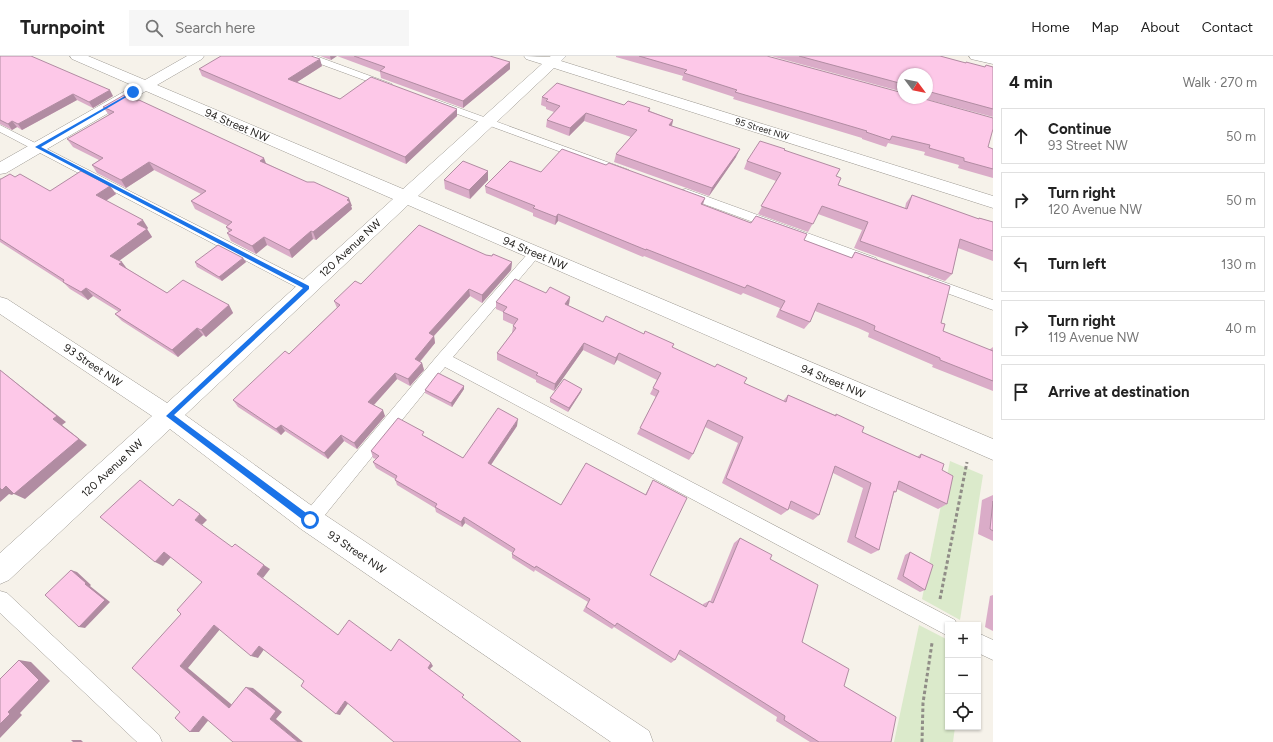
<!DOCTYPE html>
<html lang="en">
<head>
<meta charset="utf-8">
<style>
  body { margin:0; font-family:Figtree,sans-serif; background:#f6f6f6; color:#222 }
  .controls { position:absolute; right:12px; bottom:12px; display:grid; overflow:hidden; border-radius:0px; box-shadow:0 1px 3px #0004 }
  .controls button { width:36px; height:36px; display:grid; place-items:center; padding:0; border:0; border-bottom:1px solid #e0e0e0; background:#fff; color:#222; font:20px sans-serif }
  .compass { position:absolute; left:897px; top:12px; width:36px; height:36px; border-radius:50%; background:#fff; box-shadow:0 1px 3px #0004; rotate:122deg }
  .stop { position:absolute; width:12px; height:12px; margin:-9px; border:3px solid #1a73e8; border-radius:50%; background:#fff }
  .stop.end { background:#1a73e8; border-color:#fff; box-shadow:0 1px 4px #0008 }
  .list { margin:0; padding:0; list-style:none }
  h2 { display:flex; justify-content:space-between; align-items:center; height:52px; margin:0; padding:0 16px; font-size:17px }
  h2 small { font-size:13px; font-weight:400; color:#767676 }
  .list li { display:grid; grid-template-columns:26px 1fr auto; gap:12px; align-items:center; box-sizing:border-box; height:56px; margin:0 8px 8px; padding:0 8px; border:1px solid #e0e0e0; border-radius:0px }
  .list b { display:block; font-size:15px; white-space:nowrap }
  .list p { margin:0; font-size:13px; white-space:nowrap; color:#767676 }
  .list em { font-size:13px; font-style:normal; color:#767676 }
  .icon { flex:none; width:22px; height:22px; fill:none; stroke:currentColor; stroke-width:2; stroke-linecap:round; stroke-linejoin:round }
  .map { position:relative; flex:none; width:993px; height:686px; overflow:hidden }
  header { display:flex; align-items:center; gap:24px; box-sizing:border-box; height:56px; padding:0 20px; background:#fff; border-bottom:1px solid #e0e0e0 }
  header strong { font-size:19px }
  nav { display:flex; gap:22px; margin-inline-start:auto; font-size:14px }
  .search { width:280px; height:36px; background:#f6f6f6; display:flex; align-items:center; gap:10px; box-sizing:border-box; padding:0 14px; border-radius:0px; color:#767676; font-size:15px }
  main { display:flex }
  aside { flex:1; background:#fff }
  .map>svg:first-child { display:block }
</style>
</head>
<body>
<header>
<strong>Turnpoint</strong>
<div class="search"><svg class="icon" aria-label="search" viewBox="0 0 24 24"><circle cx="10" cy="10" r="6"/><path d="M15 15l6 6"/></svg>Search here</div>
<nav><a>Home</a><a>Map</a><a>About</a><a>Contact</a></nav>
</header>
<main>
<div class="map">
<svg width="993" height="686" viewBox="0 0 993 686">
  <rect width="100%" height="100%" fill="#f6f2ea"/>
  <g fill="#dbeacb">
    <path d="M 950,405 L 983,419 L 960,564 L 922,543 Z"/>
    <path d="M 919,569 L 948,584 L 948,671 L 955,671 L 953,686 L 894,686 Z"/>
  </g>
  <g fill="none" stroke-linecap="round" stroke-linejoin="round">
    <g stroke="#9d9992" stroke-width="1">
      <g id="service">
        <path d="M 302,0 L 316,0 L 392,28 L 394,30 L 389,33 L 386,32 L 304,2 Z"/>
        <path d="M 437,44 L 629,114 L 631,116 L 629,118 L 621,118 L 433,49 L 432,47 L 433,45 Z"/>
        <path d="M 0,69 L 312,228 L 314,231 L 312,234 L 307,236 L 302,234 L 0,76 Z"/>
        <path d="M 686,133 L 876,202 L 878,205 L 876,208 L 872,210 L 868,208 L 682,140 L 680,137 L 682,134 Z"/>
        <path d="M 535,193 L 539,194 L 541,197 L 539,200 L 453,301 L 955,564 L 957,569 L 948,569 L 948,580 L 445,311 L 316,470 L 310,472 L 304,470 L 301,464 L 304,458 L 438,299 L 531,194 Z"/>
        <path d="M 930,221 L 993,244 L 993,254 L 925,229 L 923,226 L 925,223 Z"/>
        <path d="M 0,535 L 7,537 L 159,679 L 162,686 L 137,686 L 0,557 Z"/>
        <path d="M 978,577 L 993,584 L 993,604 L 978,597 Z"/>
      </g>
    </g>
    <g stroke="#9d9992" stroke-width="1">
      <g id="minor">
        <path d="M 70,0 L 88,0 L 145,24 L 187,0 L 204,0 L 202,3 L 157,29 L 403,133 L 542,8 L 526,3 L 524,0 L 549,1 L 551,0 L 566,0 L 561,5 L 993,140 L 993,152 L 554,12 L 418,140 L 993,383 L 993,404 L 408,149 L 185,359 L 319,455 L 649,675 L 653,686 L 611,686 L 301,473 L 170,373 L 9,524 L 0,528 L 0,497 L 152,360 L 0,258 L 0,241 L 7,243 L 167,347 L 393,143 L 146,35 L 6,117 L 0,118 L 0,106 L 134,30 L 72,3 Z"/>
        <path d="M 969,0 L 993,0 L 993,8 L 971,3 Z"/>
      </g>
    </g>
    <g stroke="#908d87" stroke-width="3" stroke-dasharray="3.5 2.5" stroke-linecap="butt">
      <path d="M 940,543 L 967,406"/>
      <path d="M 922,686 L 923,647 L 932,587"/>
    </g>
    <use href="#service" fill="#fff" fill-rule="evenodd"/>
    <use href="#minor" fill="#fff" fill-rule="evenodd"/>
  </g>
  <g fill="#daacc8">
    <path d="M 0,0 L 113,40 L 93,52 L 77,44 L 22,74 L 17,71 L 12,74 L 0,68 Z"/>
    <path d="M 320,0 L 490,0 L 510,13 L 463,52 L 381,22 L 380,16 L 337,0 L 331,4 Z"/>
    <path d="M 616,0 L 767,0 L 988,91 L 993,93 L 993,122 L 958,112 L 959,109 L 924,99 L 925,96 L 888,87 L 886,91 L 862,83 L 862,82 L 733,43 L 734,41 L 682,24 L 683,20 L 616,1 Z"/>
    <path d="M 771,0 L 940,0 L 965,7 L 985,11 L 986,9 L 993,11 L 993,61 L 922,42 L 927,42 L 927,18 L 903,18 L 903,36 Z"/>
    <path d="M 322,10 L 297,26 L 340,43 L 457,60 L 406,108 L 202,20 L 199,13 Z"/>
    <path d="M 542,41 L 650,52 L 650,55 L 673,64 L 672,70 L 736,101 L 709,140 L 614,106 L 616,98 L 631,81 L 584,65 L 569,80 L 546,71 L 547,64 L 554,56 L 546,53 L 546,51 L 541,49 Z"/>
    <path d="M 103,51 L 266,107 L 352,150 L 351,150 L 352,153 L 316,184 L 313,183 L 292,202 L 267,189 L 256,198 L 231,185 L 227,177 L 229,176 L 226,171 L 228,170 L 195,153 L 191,145 L 201,138 L 154,114 L 126,132 L 97,117 L 92,109 L 99,104 L 73,91 L 67,83 L 109,59 Z"/>
    <path d="M 784,94 L 836,120 L 838,129 L 905,152 L 906,147 L 912,139 L 978,163 L 979,162 L 993,166 L 993,205 L 958,192 L 952,218 L 945,225 L 854,192 L 862,174 L 818,158 L 808,176 L 758,158 L 776,125 L 744,113 L 747,105 Z"/>
    <path d="M 606,109 L 705,142 L 703,149 L 751,167 L 804,184 L 851,202 L 855,196 L 941,267 L 943,275 L 989,294 L 993,291 L 993,335 L 932,311 L 933,309 L 868,281 L 869,277 L 858,272 L 815,255 L 810,266 L 804,273 L 776,261 L 780,252 L 743,237 L 741,239 L 644,200 L 643,201 L 558,165 L 555,169 L 533,160 L 533,157 L 486,137 L 485,130 L 541,116 Z"/>
    <path d="M 488,115 L 488,124 L 470,143 L 445,133 L 444,124 Z"/>
    <path d="M 15,121 L 50,135 L 110,130 L 116,138 L 106,145 L 148,172 L 147,173 L 152,181 L 119,205 L 126,212 L 167,237 L 229,249 L 233,257 L 206,281 L 203,279 L 178,301 L 122,265 L 115,258 L 119,256 L 93,240 L 88,244 L 70,233 L 64,227 L 0,186 L 0,123 L 1,123 Z"/>
    <path d="M 486,199 L 512,206 L 511,214 L 482,247 L 470,240 L 434,280 L 435,287 L 420,306 L 422,307 L 424,314 L 410,330 L 397,323 L 374,349 L 385,360 L 357,393 L 344,385 L 328,403 L 285,375 L 281,379 L 238,351 L 233,344 L 289,298 L 337,252 L 334,245 L 361,228 Z"/>
    <path d="M 243,202 L 246,206 L 222,225 L 197,211 L 195,206 Z"/>
    <path d="M 546,237 L 570,241 L 569,248 L 568,250 L 603,266 L 644,278 L 674,288 L 672,292 L 744,327 L 783,345 L 788,339 L 835,359 L 836,358 L 862,376 L 917,401 L 921,398 L 942,414 L 947,448 L 938,453 L 897,433 L 896,436 L 894,437 L 879,494 L 871,498 L 847,486 L 863,432 L 833,417 L 819,459 L 813,464 L 788,452 L 788,454 L 781,459 L 722,427 L 738,387 L 705,371 L 693,398 L 689,404 L 637,378 L 656,341 L 650,338 L 657,324 L 617,304 L 614,309 L 583,294 L 554,335 L 536,326 L 536,324 L 497,304 L 497,297 L 512,277 L 513,270 L 514,269 L 503,264 L 503,256 L 496,253 L 496,246 Z"/>
    <path d="M 464,330 L 464,333 L 452,351 L 425,337 L 425,334 Z"/>
    <path d="M 581,336 L 568,356 L 550,346 L 550,342 Z"/>
    <path d="M 517,370 L 491,409 L 561,449 L 645,439 L 653,424 L 650,519 L 703,550 L 703,548 L 709,545 L 710,546 L 734,487 L 740,482 L 770,503 L 802,586 L 844,630 L 891,686 L 810,686 L 776,665 L 777,661 L 678,598 L 675,604 L 671,607 L 614,571 L 612,573 L 583,555 L 588,546 L 535,514 L 534,516 L 512,502 L 512,498 L 513,497 L 465,467 L 462,471 L 436,456 L 435,452 L 397,429 L 395,423 L 376,412 L 373,406 L 376,403 L 373,402 L 371,395 L 425,380 L 463,402 Z"/>
    <path d="M 993,439 L 993,485 L 978,478 L 982,444 Z"/>
    <path d="M 910,496 L 925,534 L 920,536 L 897,523 L 905,499 Z"/>
    <path d="M 993,539 L 993,575 L 985,571 L 990,540 Z"/>
  </g>
  <g fill="#b18ca2">
    <path d="M 330,0 L 337,0 L 331,4 Z"/>
    <path d="M 320,3 L 322,10 L 291,30 L 288,23 Z"/>
    <path d="M 510,6 L 510,13 L 463,52 L 463,45 Z"/>
    <path d="M 110,34 L 113,40 L 93,52 L 89,46 Z"/>
    <path d="M 73,38 L 77,44 L 22,74 L 18,68 Z"/>
    <path d="M 457,53 L 457,60 L 406,108 L 405,101 Z"/>
    <path d="M 586,57 L 584,65 L 569,80 L 570,72 Z"/>
    <path d="M 673,64 L 671,72 L 669,69 Z"/>
    <path d="M 12,65 L 17,71 L 12,74 L 8,68 Z"/>
    <path d="M 740,93 L 736,101 L 709,140 L 712,132 Z"/>
    <path d="M 264,102 L 267,110 L 260,105 Z"/>
    <path d="M 149,106 L 154,114 L 126,132 L 121,124 Z"/>
    <path d="M 488,115 L 488,124 L 470,143 L 469,134 Z"/>
    <path d="M 110,130 L 116,138 L 102,147 L 96,139 Z"/>
    <path d="M 349,142 L 352,150 L 351,150 L 352,153 L 316,184 L 313,176 Z"/>
    <path d="M 705,142 L 702,149 L 701,148 Z"/>
    <path d="M 558,158 L 558,165 L 555,169 L 556,161 Z"/>
    <path d="M 143,164 L 148,172 L 147,173 L 152,181 L 116,207 L 110,200 L 137,168 Z"/>
    <path d="M 311,175 L 313,183 L 292,202 L 289,194 Z"/>
    <path d="M 264,181 L 267,189 L 256,198 L 252,190 Z"/>
    <path d="M 243,202 L 246,206 L 222,225 L 219,221 Z"/>
    <path d="M 122,206 L 128,214 L 119,208 Z"/>
    <path d="M 512,206 L 511,214 L 482,247 L 482,239 Z"/>
    <path d="M 86,232 L 93,240 L 88,244 L 81,236 Z"/>
    <path d="M 469,233 L 470,240 L 430,284 L 429,277 Z"/>
    <path d="M 570,241 L 569,248 L 564,256 L 565,248 Z"/>
    <path d="M 229,249 L 233,257 L 206,281 L 201,274 Z"/>
    <path d="M 197,272 L 203,279 L 178,301 L 172,294 Z"/>
    <path d="M 434,280 L 435,287 L 416,310 L 415,303 Z"/>
    <path d="M 584,287 L 583,294 L 554,335 L 555,328 Z"/>
    <path d="M 619,297 L 617,304 L 614,309 L 616,302 Z"/>
    <path d="M 422,307 L 424,314 L 410,330 L 408,323 Z"/>
    <path d="M 0,314 L 66,366 L 62,369 L 87,389 L 25,443 L 14,438 L 16,436 L 12,439 L 9,438 L 0,446 L 0,432 L 53,363 Z"/>
    <path d="M 395,317 L 397,323 L 371,352 L 368,346 Z"/>
    <path d="M 464,330 L 464,333 L 452,351 L 451,347 Z"/>
    <path d="M 582,333 L 581,336 L 568,356 L 569,352 Z"/>
    <path d="M 383,354 L 385,360 L 357,393 L 354,387 Z"/>
    <path d="M 518,363 L 517,370 L 488,413 L 488,407 Z"/>
    <path d="M 281,369 L 285,375 L 281,379 L 276,373 Z"/>
    <path d="M 341,379 L 344,385 L 328,403 L 324,397 Z"/>
    <path d="M 200,458 L 207,464 L 202,469 L 195,464 Z"/>
    <path d="M 464,461 L 465,467 L 462,471 L 461,466 Z"/>
    <path d="M 164,496 L 172,500 L 163,510 L 155,506 Z"/>
    <path d="M 264,509 L 270,513 L 263,522 L 257,518 Z"/>
    <path d="M 71,514 L 77,516 L 91,529 L 90,530 L 110,546 L 85,572 L 79,571 L 85,528 Z"/>
    <path d="M 214,569 L 221,572 L 188,612 L 237,653 L 229,652 L 180,610 Z"/>
    <path d="M 259,590 L 265,592 L 258,602 L 251,600 Z"/>
    <path d="M 19,604 L 31,606 L 50,625 L 20,657 L 22,659 L 0,682 L 0,668 L 8,656 Z"/>
    <path d="M 431,607 L 433,610 L 429,614 L 428,612 Z"/>
    <path d="M 246,631 L 253,632 L 282,656 L 276,663 L 303,686 L 298,686 L 270,663 Z"/>
    <path d="M 345,645 L 349,646 L 340,659 L 336,658 Z"/>
    <path d="M 203,660 L 211,661 L 199,676 L 190,676 Z"/>
    <path d="M 71,684 L 81,684 L 83,686 L 73,686 Z"/>
  </g>
  <g fill="#fdc8e8" stroke="#b18ca2">
    <path d="M 0,0 L 31,0 L 110,34 L 89,46 L 73,38 L 18,68 L 12,65 L 8,68 L 0,64 Z"/>
    <path d="M 221,0 L 311,0 L 320,3 L 288,23 L 340,43 L 371,21 L 457,53 L 405,101 L 199,13 Z"/>
    <path d="M 354,0 L 490,0 L 510,6 L 463,45 L 380,15 L 385,11 Z"/>
    <path d="M 639,0 L 767,0 L 903,37 L 903,42 L 921,42 L 993,62 L 993,73 L 988,91 L 993,93 L 993,113 L 964,105 L 964,102 L 929,92 L 930,89 L 892,80 L 890,84 L 866,76 L 867,75 L 735,36 L 737,34 L 684,17 L 687,14 Z"/>
    <path d="M 799,0 L 940,0 L 966,7 L 966,6 L 985,11 L 986,9 L 993,11 L 993,53 L 927,35 L 927,18 L 903,18 L 903,28 Z"/>
    <path d="M 557,27 L 624,49 L 628,45 L 650,52 L 648,55 L 673,64 L 669,69 L 740,93 L 712,132 L 616,98 L 637,74 L 586,57 L 570,72 L 547,64 L 560,50 L 546,45 L 548,43 L 542,41 Z"/>
    <path d="M 124,39 L 137,45 L 139,44 L 264,102 L 260,105 L 307,126 L 314,126 L 349,142 L 347,144 L 350,146 L 313,176 L 311,175 L 289,194 L 264,181 L 252,190 L 227,177 L 232,174 L 226,171 L 232,166 L 191,145 L 206,135 L 149,106 L 121,124 L 92,109 L 103,102 L 67,83 L 114,56 L 103,51 Z"/>
    <path d="M 760,85 L 785,93 L 784,94 L 840,113 L 836,120 L 841,122 L 838,129 L 907,153 L 912,139 L 979,163 L 979,162 L 993,166 L 993,195 L 960,183 L 952,218 L 860,185 L 868,166 L 822,150 L 813,168 L 761,150 L 781,117 L 747,105 Z"/>
    <path d="M 562,93 L 606,109 L 609,107 L 705,142 L 701,148 L 751,167 L 756,160 L 807,178 L 804,184 L 852,202 L 855,196 L 950,230 L 941,267 L 945,268 L 943,275 L 993,295 L 993,325 L 940,304 L 940,302 L 874,274 L 875,270 L 864,265 L 818,247 L 810,266 L 780,254 L 785,245 L 747,229 L 745,232 L 646,193 L 646,194 L 558,158 L 556,161 L 533,152 L 535,150 L 485,130 L 510,105 L 541,116 Z"/>
    <path d="M 463,105 L 488,115 L 469,134 L 444,124 Z"/>
    <path d="M 81,115 L 110,130 L 96,139 L 143,164 L 137,168 L 147,173 L 110,200 L 122,206 L 119,208 L 167,237 L 183,224 L 229,249 L 201,274 L 197,272 L 172,294 L 115,258 L 121,254 L 86,232 L 81,236 L 63,226 L 64,224 L 0,183 L 0,123 L 1,123 L 10,118 L 15,121 L 20,118 L 50,135 Z"/>
    <path d="M 419,169 L 486,199 L 492,200 L 493,198 L 512,206 L 482,239 L 469,233 L 429,277 L 434,280 L 415,303 L 422,307 L 408,323 L 395,317 L 368,346 L 383,354 L 354,387 L 341,379 L 324,397 L 281,369 L 276,373 L 233,344 L 285,295 L 289,298 L 340,249 L 334,245 L 355,225 L 361,228 Z"/>
    <path d="M 218,189 L 243,202 L 219,221 L 195,206 Z"/>
    <path d="M 515,223 L 546,237 L 550,231 L 570,241 L 565,248 L 603,266 L 606,260 L 644,278 L 645,275 L 674,288 L 672,291 L 715,311 L 717,308 L 747,322 L 744,327 L 786,346 L 788,339 L 836,360 L 836,358 L 864,371 L 862,376 L 920,402 L 921,398 L 944,408 L 942,414 L 953,420 L 947,448 L 899,425 L 896,436 L 894,435 L 879,494 L 855,481 L 871,427 L 835,410 L 819,459 L 791,445 L 788,454 L 726,422 L 743,381 L 708,364 L 693,398 L 640,372 L 659,335 L 653,332 L 661,317 L 619,297 L 616,302 L 584,287 L 555,328 L 536,319 L 538,317 L 497,297 L 516,272 L 513,270 L 518,263 L 503,256 L 507,251 L 496,246 Z"/>
    <path d="M 0,314 L 57,360 L 53,363 L 79,383 L 14,438 L 6,430 L 2,434 L 0,432 Z"/>
    <path d="M 438,317 L 464,330 L 451,347 L 425,334 Z"/>
    <path d="M 564,323 L 582,333 L 569,352 L 550,342 Z"/>
    <path d="M 498,352 L 518,363 L 488,407 L 561,449 L 586,407 L 646,439 L 653,424 L 687,442 L 650,519 L 706,551 L 709,545 L 713,547 L 740,482 L 772,499 L 770,503 L 818,529 L 802,586 L 849,613 L 844,630 L 896,661 L 891,686 L 819,686 L 784,664 L 785,660 L 680,594 L 675,604 L 617,567 L 615,570 L 586,551 L 590,543 L 536,510 L 535,512 L 512,498 L 515,493 L 464,461 L 461,466 L 435,451 L 437,448 L 395,424 L 397,420 L 373,406 L 379,400 L 371,395 L 398,362 L 424,376 L 422,379 L 463,402 Z"/>
    <path d="M 140,424 L 173,450 L 179,443 L 200,458 L 195,464 L 232,491 L 235,488 L 264,509 L 257,518 L 338,579 L 349,564 L 391,595 L 399,583 L 431,607 L 428,612 L 464,639 L 462,641 L 521,686 L 394,686 L 345,645 L 336,658 L 301,630 L 304,625 L 259,590 L 251,600 L 214,569 L 180,610 L 229,652 L 246,631 L 276,655 L 270,663 L 298,686 L 233,686 L 203,660 L 190,676 L 175,662 L 180,656 L 132,612 L 181,558 L 177,554 L 202,526 L 164,496 L 155,506 L 100,461 Z"/>
    <path d="M 993,445 L 993,475 L 990,473 Z"/>
    <path d="M 910,496 L 933,509 L 925,534 L 903,520 Z"/>
    <path d="M 71,514 L 86,527 L 85,528 L 105,544 L 79,571 L 45,539 Z"/>
    <path d="M 19,604 L 39,624 L 8,656 L 10,658 L 0,668 L 0,623 Z"/>
  </g>
  <path fill="#1a73e8" d="M 132,36 L 135,36 L 41,91 L 309,230 L 309,233 L 174,359 L 313,462 L 313,467 L 307,467 L 166,360 L 303,232 L 35,91 Z"/>
  <g text-anchor="middle" stroke-width="3" stroke-linejoin="round" paint-order="stroke">
    <g font-size="9" fill="#252320" stroke="#fff">
      <text transform="translate(762 73) rotate(17)" y="3">95 Street NW</text>
    </g>
    <g font-size="11" fill="#252320" stroke="#fff">
      <text transform="translate(237 69) rotate(23)" y="4">94 Street NW</text>
      <text transform="translate(350 192) rotate(-43)" y="4">120 Avenue NW</text>
      <text transform="translate(535 197) rotate(23)" y="4">94 Street NW</text>
      <text transform="translate(93 309) rotate(34)" y="4">93 Street NW</text>
      <text transform="translate(833 325) rotate(23)" y="4">94 Street NW</text>
      <text transform="translate(112 412) rotate(-43)" y="4">120 Avenue NW</text>
      <text transform="translate(357 496) rotate(34)" y="4">93 Street NW</text>
    </g>
  </g>
</svg>
<div class="controls">
<button>+</button>
<button>−</button>
<button><svg class="icon" aria-label="locate" viewBox="0 0 24 24"><circle cx="12" cy="12" r="6"/><path d="M12 2v4M12 18v4M2 12h4M18 12h4"/></svg></button>
</div>
<svg class="compass" viewBox="-18 -18 36 36"><path d="M0-13l5 13h-10z" fill="#e53935"/><path d="M0 13l5-13h-10z" fill="#767676"/></svg>
<div class="stop" style="left:310px;top:464px"></div>
<div class="stop end" style="left:133px;top:36px"></div>
</div>
<aside>
<h2>4 min<small>Walk · 270 m</small></h2>
<ul class="list">
<li><svg class="icon" aria-label="ahead" viewBox="0 0 24 24"><path d="M12 20V5M6 11l6-6 6 6"/></svg><div><b>Continue</b><p>93 Street NW</p></div><em>50 m</em></li>
<li><svg class="icon" aria-label="right" viewBox="0 0 24 24"><path d="M7 20v-9h11M14 6l5 5-5 5"/></svg><div><b>Turn right</b><p>120 Avenue NW</p></div><em>50 m</em></li>
<li><svg class="icon" aria-label="left" viewBox="0 0 24 24"><path d="M17 20v-9H6M10 6l-5 5 5 5"/></svg><div><b>Turn left</b></div><em>130 m</em></li>
<li><svg class="icon" aria-label="right" viewBox="0 0 24 24"><path d="M7 20v-9h11M14 6l5 5-5 5"/></svg><div><b>Turn right</b><p>119 Avenue NW</p></div><em>40 m</em></li>
<li><svg class="icon" aria-label="arrive" viewBox="0 0 24 24"><path d="M6 21V4h12l-3 4 3 4H6"/></svg><div><b>Arrive at destination</b></div></li>
</ul>
</aside>
</main>
</body>
</html>
